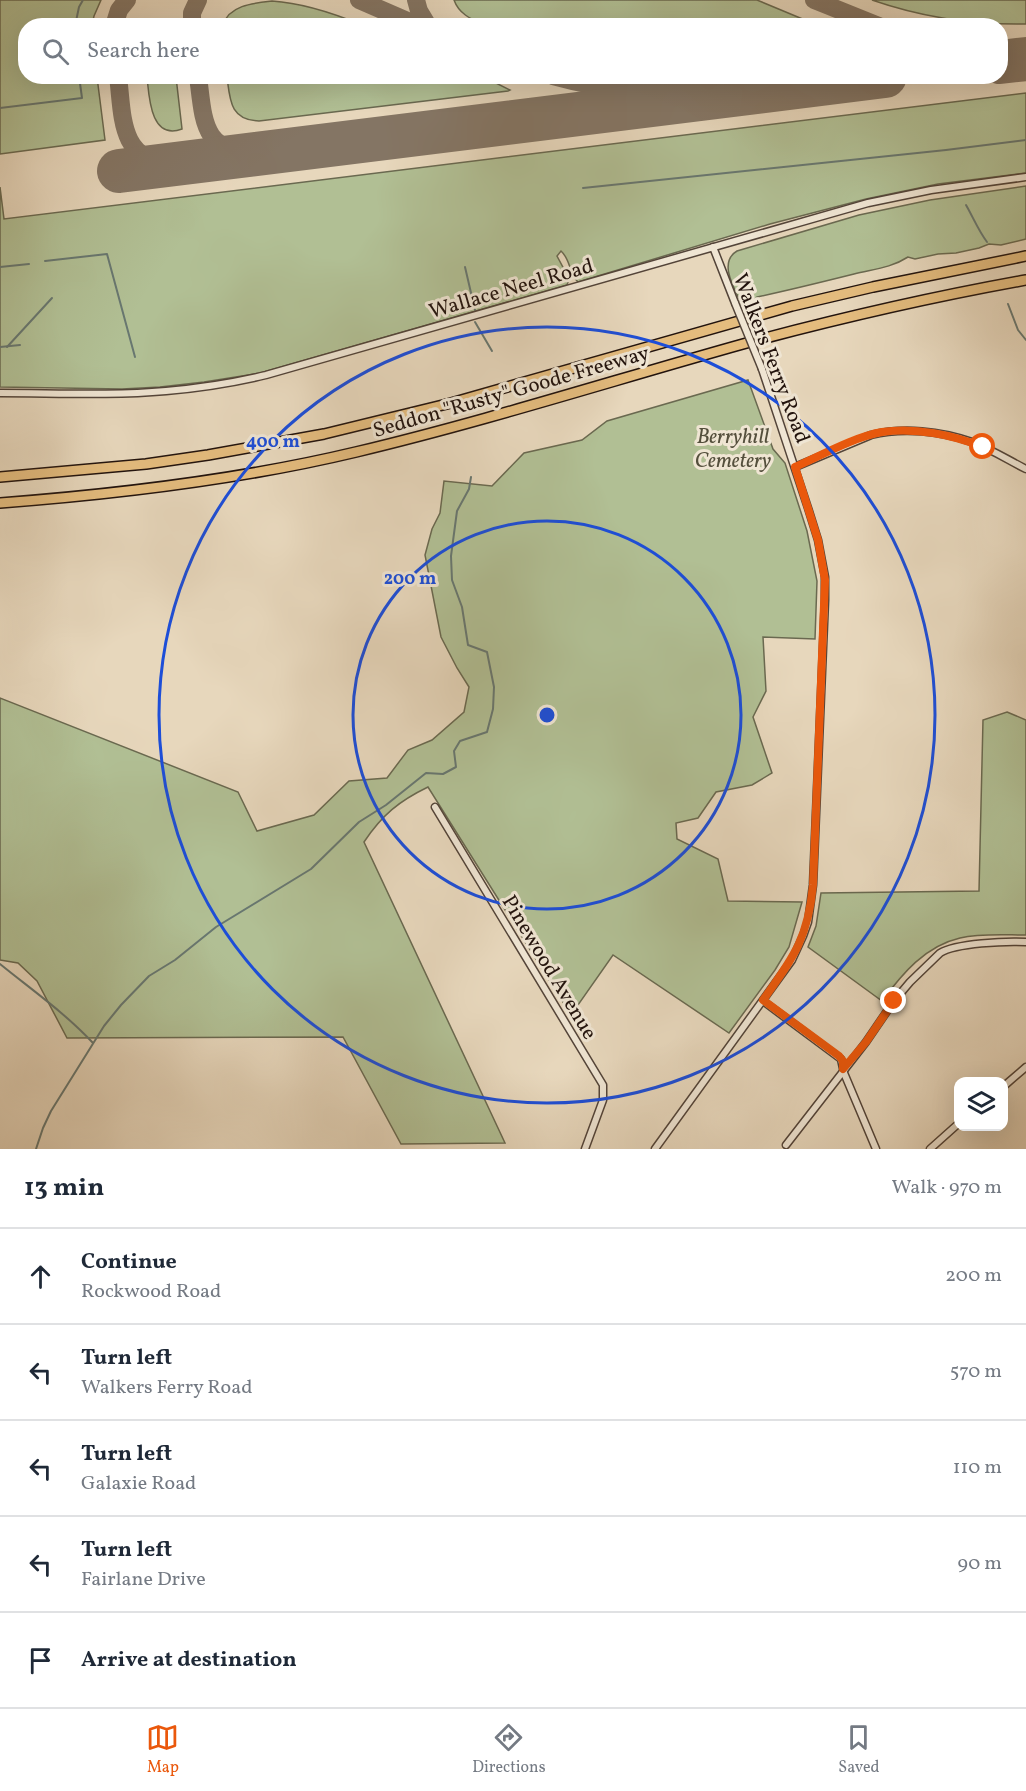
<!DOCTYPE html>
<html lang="en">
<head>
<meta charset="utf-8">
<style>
  body { margin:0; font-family:Vollkorn,serif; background:#f6f6f7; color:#1f2937 }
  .controls { position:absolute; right:18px; bottom:18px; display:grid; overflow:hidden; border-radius:12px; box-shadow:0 6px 24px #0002 }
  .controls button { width:54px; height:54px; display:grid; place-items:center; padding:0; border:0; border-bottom:2px solid #e0e1e3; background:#fff; color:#1f2937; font:30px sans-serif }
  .stop { position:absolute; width:18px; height:18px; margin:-14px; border:4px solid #ea580c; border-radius:50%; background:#fff }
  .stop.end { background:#ea580c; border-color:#fff; box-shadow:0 2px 6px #0008 }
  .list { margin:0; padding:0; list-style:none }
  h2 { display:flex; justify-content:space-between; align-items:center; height:78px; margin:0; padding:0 24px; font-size:26px }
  h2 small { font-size:20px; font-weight:400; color:#747a83 }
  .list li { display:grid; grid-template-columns:39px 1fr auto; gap:18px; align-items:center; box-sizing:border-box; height:96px; padding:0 24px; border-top:2px solid #e0e1e3 }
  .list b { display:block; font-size:22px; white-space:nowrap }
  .list p { margin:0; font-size:20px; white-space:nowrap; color:#747a83 }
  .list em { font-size:20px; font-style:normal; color:#747a83 }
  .icon { flex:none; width:33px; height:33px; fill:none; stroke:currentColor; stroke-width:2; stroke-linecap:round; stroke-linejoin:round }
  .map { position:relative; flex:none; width:1026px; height:1149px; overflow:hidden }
  .search { position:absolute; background:#fff; box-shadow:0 6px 24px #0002; left:18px; right:18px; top:18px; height:66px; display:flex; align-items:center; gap:15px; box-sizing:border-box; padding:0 21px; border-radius:24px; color:#747a83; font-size:22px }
  .sheet { height:558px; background:#fff }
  nav { display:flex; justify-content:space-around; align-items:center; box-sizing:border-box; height:84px; border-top:2px solid #e0e1e3; background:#fff; font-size:16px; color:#747a83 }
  nav a { display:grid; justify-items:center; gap:3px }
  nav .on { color:#ea580c }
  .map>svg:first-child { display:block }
</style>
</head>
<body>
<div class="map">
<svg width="1026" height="1149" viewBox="0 0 1026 1149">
  <rect width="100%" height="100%" fill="#e7d7bc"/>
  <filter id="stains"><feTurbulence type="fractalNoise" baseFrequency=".00333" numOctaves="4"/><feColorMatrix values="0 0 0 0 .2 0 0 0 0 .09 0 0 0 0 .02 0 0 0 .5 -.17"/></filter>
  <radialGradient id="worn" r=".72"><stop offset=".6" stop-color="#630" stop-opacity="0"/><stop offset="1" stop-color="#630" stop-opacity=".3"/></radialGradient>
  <g fill="#b1bf94" stroke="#6a6950" stroke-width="1.5">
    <path d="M 0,0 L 101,0 L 94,16 L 92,25 L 26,26 L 26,76 L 97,77 L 105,140 L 0,154 Z"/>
    <path d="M 454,0 L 757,0 L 817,25 L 484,25 C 471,19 459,14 454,0 Z"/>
    <path d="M 872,0 L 1026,0 L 1026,24 C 974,25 921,17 872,0 Z"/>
    <path d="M 272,1 C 303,3 333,13 362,25 L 223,25 C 229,5 254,3 272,1 Z"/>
    <path d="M 482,76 L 510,90 L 508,91 L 259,121 C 230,120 230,100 227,77 Z"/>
    <path d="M 147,77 L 176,77 L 182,129 C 150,141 149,95 147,77 Z"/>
    <path d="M 1026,93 L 1026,173 L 938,184 L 866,199 L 770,224 L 578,282 C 569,274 571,260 561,251 L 557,256 L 565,271 L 568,282 L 567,285 L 260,373 L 204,382 L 160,387 L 122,389 L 0,387 L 0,187 L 4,219 Z"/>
    <path d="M 1026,186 L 1026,239 L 1001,245 L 989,244 L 979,248 L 956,253 L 938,254 L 915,259 L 908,257 C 891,268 874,269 854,274 C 822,282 790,290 757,297 L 753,302 L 743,307 C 736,291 717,263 737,251 L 859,215 L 930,200 Z"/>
    <path d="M 748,380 L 773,449 L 785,463 L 807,531 L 817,581 L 815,639 L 763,637 L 766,691 L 753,717 L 772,773 L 752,785 L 716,792 L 698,818 L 676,823 L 677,839 L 718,859 L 728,901 L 802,902 L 789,947 L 775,970 L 729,1033 L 613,955 L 571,1015 L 428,787 C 399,801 382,815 364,842 L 505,1143 L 401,1144 L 343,1037 L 67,1038 L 37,981 L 18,963 L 0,960 L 0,698 L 238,792 L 257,831 L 314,815 L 349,781 L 387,778 L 408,750 L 432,740 L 464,712 L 469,687 L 457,668 L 441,637 L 425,555 L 432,529 L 440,513 L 444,481 L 492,486 L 524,453 L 582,440 L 607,421 Z"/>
    <path d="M 1007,712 L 1026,720 L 1026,935 C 1005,935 981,933 960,938 C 925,946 902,974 882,1001 L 808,947 L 816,926 L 821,893 L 979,891 L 983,720 Z"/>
  </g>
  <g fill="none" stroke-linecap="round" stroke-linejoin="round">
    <g stroke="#687770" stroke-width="2">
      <path d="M 75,26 L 79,7 L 83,0"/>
      <path d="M 0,108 L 82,98 L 79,76"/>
      <path d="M 583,188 L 946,150 L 1026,140"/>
      <path d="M 966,205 C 973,217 978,230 987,242"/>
      <path d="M 45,261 L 107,254 L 135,357"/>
      <path d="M 0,267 L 29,264"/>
      <path d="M 465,267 L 475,310"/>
      <path d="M 1008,304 L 1018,330 L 1026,340"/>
      <path d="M 475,322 L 492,351"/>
      <path d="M 0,347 L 20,345"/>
      <path d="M 7,347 L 52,298"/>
      <path d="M 0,964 C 32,990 65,1013 93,1043"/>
      <path d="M 36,1149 L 43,1128 L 51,1111 L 104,1026 L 121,1005 L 149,976 L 175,960 L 216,927 L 311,869 L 359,822 L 386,805 L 426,773 L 443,774 L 456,767 L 454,751 L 460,741 L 487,732 L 493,709 L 494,687 L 487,652 L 468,645 L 462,607 L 452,580 L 451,556 L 457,511 L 469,489 L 471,477"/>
    </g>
    <g stroke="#847564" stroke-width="18">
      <path d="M 359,0 L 419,26"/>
      <path d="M 416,0 L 419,11 L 428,26"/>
      <path d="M 814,0 L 879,26"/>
      <path d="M 114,26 L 119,10 L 127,0"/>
      <path d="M 192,26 L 192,13 L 198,0"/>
      <path d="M 1000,50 L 1026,51"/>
      <path d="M 118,76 C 123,116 119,160 170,164"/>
      <path d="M 198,76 C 204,123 202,153 259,153"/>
      <path d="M 553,76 C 610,92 667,95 726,96"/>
    </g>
    <g stroke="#847564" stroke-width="44">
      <path d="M 1000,62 L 1026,59"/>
      <path d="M 119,171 L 885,76"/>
    </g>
    <g stroke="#534439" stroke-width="9">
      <g id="minor">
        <path d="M 713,247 L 735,303"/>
        <path d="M 0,393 C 55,393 111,396 166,391 C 200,388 233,383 266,375 L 868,203 L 931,190 L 1026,177"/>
        <path d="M 795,467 L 871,435 C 903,427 941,431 972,442 C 991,449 1008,460 1026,469"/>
        <path d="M 435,807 L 603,1085 L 603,1100 L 585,1149"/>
        <path d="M 763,1001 L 841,1059 L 844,1073 L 876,1149"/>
        <path d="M 1004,1086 L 1026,1067"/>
        <path d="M 786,1145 L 866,1042 L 894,1001 L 910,982 L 940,953 C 956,943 1006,941 1026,942"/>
        <path d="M 655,1149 L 792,960 L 803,936 L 808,922 L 813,885 L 825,600 L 825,577 L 818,540 L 808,508 L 762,369"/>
        <path d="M 930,1149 L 958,1124"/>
      </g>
    </g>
    <g stroke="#22130d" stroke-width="12">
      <g id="highway">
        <path d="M 0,477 L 146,464 L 208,455 L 324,434 L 451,403 L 792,306 L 873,287 L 1026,256"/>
        <path d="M 0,503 C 119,494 239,480 356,452 C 486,421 614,380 743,344 C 836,319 931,297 1026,280"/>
      </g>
    </g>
    <use href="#minor" stroke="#efe5d3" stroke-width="6"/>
    <use href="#highway" stroke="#e4bc7e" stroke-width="9"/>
    <g stroke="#534439" stroke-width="9" stroke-linecap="butt">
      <path id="minor-bridge" d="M 735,303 L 762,369"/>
    </g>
    <use href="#minor-bridge" stroke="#efe5d3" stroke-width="6"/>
  </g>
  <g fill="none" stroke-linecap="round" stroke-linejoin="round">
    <path stroke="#ea580c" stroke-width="8" d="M 894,1001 L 866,1042 L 843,1069 L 843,1061 L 839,1056 L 763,1000 C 793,958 808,939 813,885 L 825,580 L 818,540 L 795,467 C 822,455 854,437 882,432 C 915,427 953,435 983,447"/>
  </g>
  <g fill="none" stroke="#1d4ed8" stroke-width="3">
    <circle cx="547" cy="715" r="194"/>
    <circle cx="547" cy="715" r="388"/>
  </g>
  <g text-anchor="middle" stroke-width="6" stroke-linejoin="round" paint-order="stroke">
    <g font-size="21" fill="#22130d" stroke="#efe5d3">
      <text transform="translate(511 288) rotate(-16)" y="7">Wallace Neel Road</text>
      <text transform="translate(772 358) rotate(69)" y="7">Walkers Ferry Road</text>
      <text transform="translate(511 391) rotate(-16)" y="7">Seddon "Rusty" Goode Freeway</text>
      <text transform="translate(550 967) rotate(59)" y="7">Pinewood Avenue</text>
    </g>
    <g font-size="21" font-style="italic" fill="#544f3c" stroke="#efe5d3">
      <text x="733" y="443">Berryhill<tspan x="733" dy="24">Cemetery</tspan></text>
    </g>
  </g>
  <circle cx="547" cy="715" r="9" fill="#1d4ed8" stroke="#efe5d3" stroke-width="3"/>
  <g font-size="18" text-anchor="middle" font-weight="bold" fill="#1d4ed8" stroke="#efe5d3" stroke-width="6" stroke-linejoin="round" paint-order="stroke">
    <text x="273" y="447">400 m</text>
    <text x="410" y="584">200 m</text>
  </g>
  <rect width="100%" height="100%" filter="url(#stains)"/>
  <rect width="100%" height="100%" fill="url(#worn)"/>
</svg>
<div class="controls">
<button><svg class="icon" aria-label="layers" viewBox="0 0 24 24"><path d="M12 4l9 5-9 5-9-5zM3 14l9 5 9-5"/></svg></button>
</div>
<div class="stop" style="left:983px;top:447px"></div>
<div class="stop end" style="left:894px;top:1001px"></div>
<div class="search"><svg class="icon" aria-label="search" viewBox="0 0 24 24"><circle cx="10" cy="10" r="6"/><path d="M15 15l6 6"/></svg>Search here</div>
</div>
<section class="sheet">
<h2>13 min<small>Walk · 970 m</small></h2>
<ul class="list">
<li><svg class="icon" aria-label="ahead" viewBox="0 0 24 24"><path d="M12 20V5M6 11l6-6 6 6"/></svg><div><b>Continue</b><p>Rockwood Road</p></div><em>200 m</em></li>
<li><svg class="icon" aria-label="left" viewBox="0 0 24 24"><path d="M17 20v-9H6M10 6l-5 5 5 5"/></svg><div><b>Turn left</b><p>Walkers Ferry Road</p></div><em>570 m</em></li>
<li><svg class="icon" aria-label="left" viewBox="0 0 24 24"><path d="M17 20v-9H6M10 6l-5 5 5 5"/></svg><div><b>Turn left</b><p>Galaxie Road</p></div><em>110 m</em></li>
<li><svg class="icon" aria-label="left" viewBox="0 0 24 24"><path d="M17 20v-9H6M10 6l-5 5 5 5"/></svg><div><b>Turn left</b><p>Fairlane Drive</p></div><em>90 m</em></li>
<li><svg class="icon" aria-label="arrive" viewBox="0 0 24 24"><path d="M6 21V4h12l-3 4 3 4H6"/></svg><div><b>Arrive at destination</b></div></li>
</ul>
</section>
<nav>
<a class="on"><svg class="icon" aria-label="map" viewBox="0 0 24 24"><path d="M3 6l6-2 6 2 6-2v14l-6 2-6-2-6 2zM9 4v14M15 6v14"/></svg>Map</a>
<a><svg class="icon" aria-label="directions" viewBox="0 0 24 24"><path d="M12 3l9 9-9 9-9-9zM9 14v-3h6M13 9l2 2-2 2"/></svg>Directions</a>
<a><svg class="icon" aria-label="saved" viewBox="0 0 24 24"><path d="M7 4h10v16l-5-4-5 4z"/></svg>Saved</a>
</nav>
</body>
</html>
